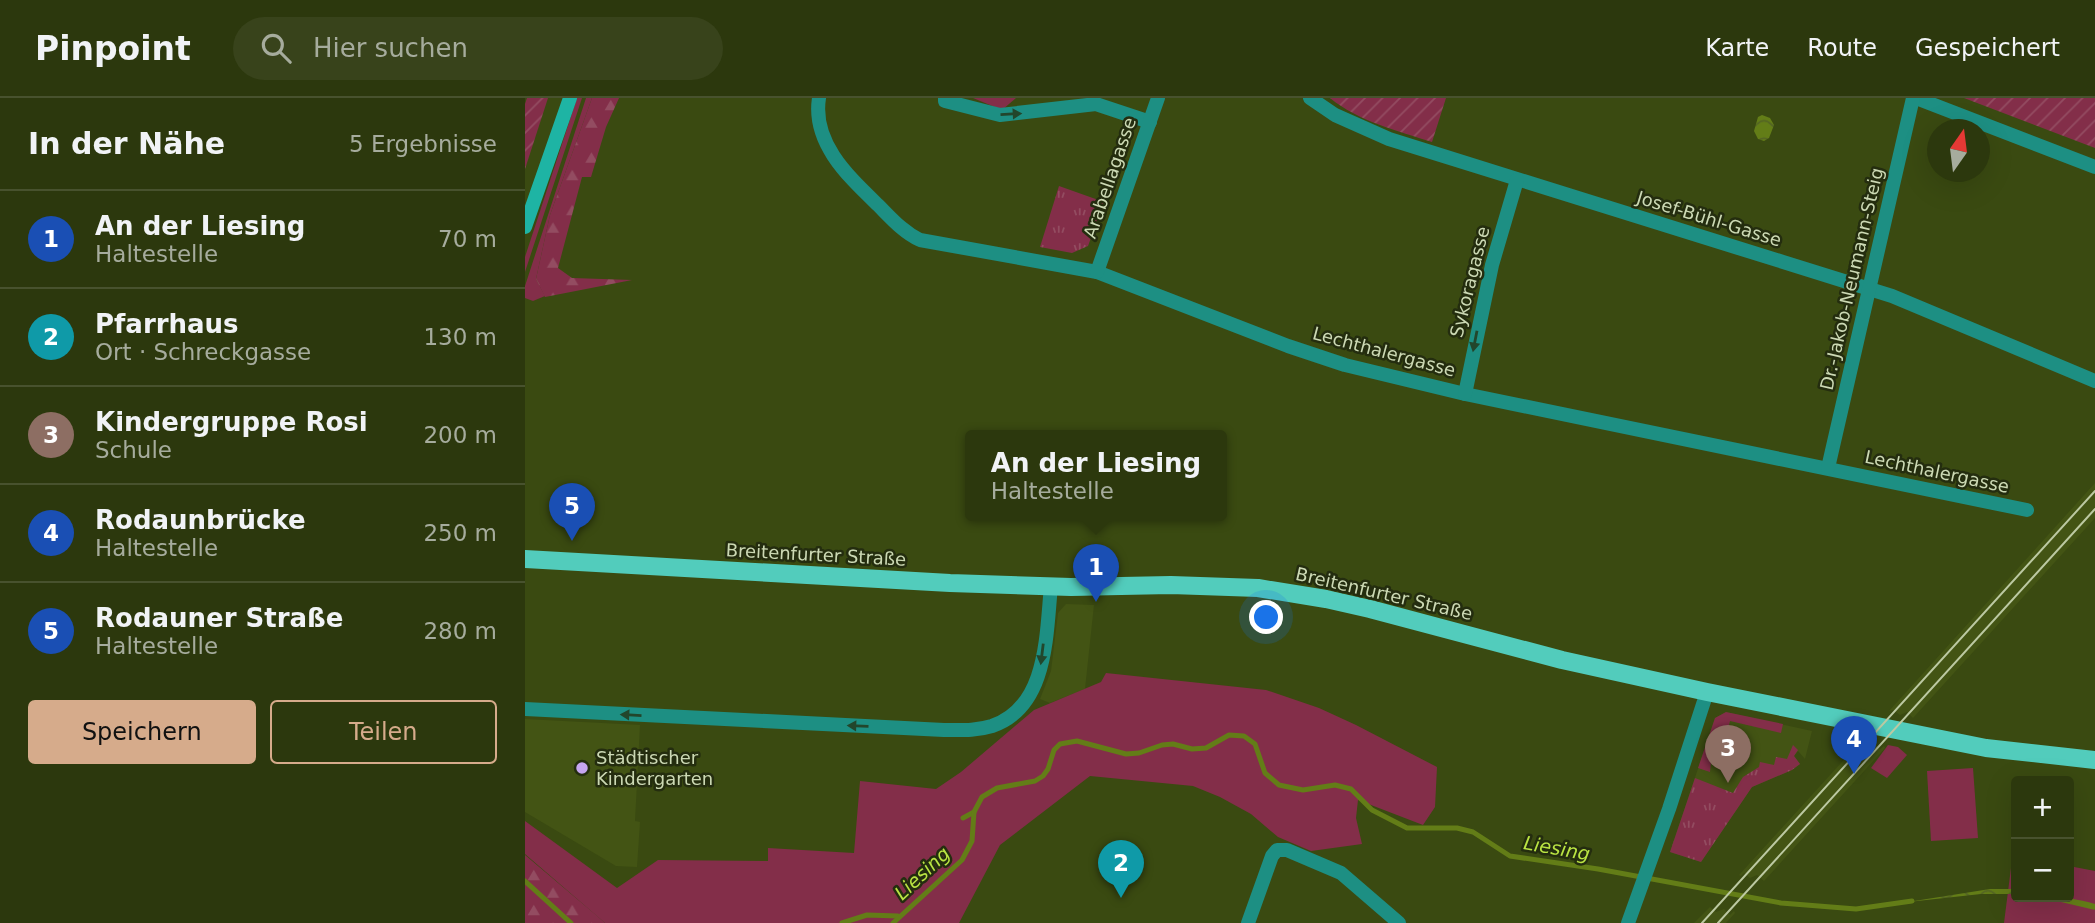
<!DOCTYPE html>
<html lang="de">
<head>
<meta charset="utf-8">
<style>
  body { margin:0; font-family:"DejaVu Sans",sans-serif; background:#38431b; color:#f1f3f6 }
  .controls { position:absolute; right:21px; bottom:21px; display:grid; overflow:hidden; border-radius:7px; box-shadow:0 7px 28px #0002 }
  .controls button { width:63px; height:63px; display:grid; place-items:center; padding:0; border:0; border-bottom:2px solid #48522e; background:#2c380d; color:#f1f3f6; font:35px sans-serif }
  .compass { position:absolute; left:1402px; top:21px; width:63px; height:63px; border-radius:50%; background:#2c380d; box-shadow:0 7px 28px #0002; rotate:14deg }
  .you { position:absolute; left:742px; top:520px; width:24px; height:24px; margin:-18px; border:5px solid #fff; border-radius:50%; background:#1a73e8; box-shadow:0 0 0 10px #1a73e833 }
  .badge { display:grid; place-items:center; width:46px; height:46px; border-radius:50%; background:#d6ab8b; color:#fff; font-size:23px; font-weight:700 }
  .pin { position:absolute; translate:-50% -58px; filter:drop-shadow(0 2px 4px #0008) }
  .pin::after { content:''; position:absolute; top:37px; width:24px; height:21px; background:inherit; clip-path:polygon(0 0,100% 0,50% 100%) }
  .popup { position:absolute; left:440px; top:332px; width:262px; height:91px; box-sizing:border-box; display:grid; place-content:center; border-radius:7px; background:#2c380d; filter:drop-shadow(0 2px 5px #0005); font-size:23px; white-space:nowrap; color:#a6ac9d }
  .popup b { font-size:26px; color:#f1f3f6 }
  .popup::after { content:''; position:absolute; left:50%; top:100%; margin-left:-14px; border:14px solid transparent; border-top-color:#2c380d }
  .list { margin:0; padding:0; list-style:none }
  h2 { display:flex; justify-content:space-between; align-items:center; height:91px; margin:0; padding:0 28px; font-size:30px }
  h2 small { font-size:23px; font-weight:400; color:#a6ac9d }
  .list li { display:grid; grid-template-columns:46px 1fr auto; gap:21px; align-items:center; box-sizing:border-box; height:98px; padding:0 28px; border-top:2px solid #48522e }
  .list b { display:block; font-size:26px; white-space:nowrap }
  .list p { margin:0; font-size:23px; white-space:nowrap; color:#a6ac9d }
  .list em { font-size:23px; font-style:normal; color:#a6ac9d }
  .actions { display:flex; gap:14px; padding:21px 28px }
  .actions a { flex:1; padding:16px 0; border:2px solid #d6ab8b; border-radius:7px; text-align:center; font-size:24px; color:#d6ab8b }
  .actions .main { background:#d6ab8b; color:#111 }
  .icon { flex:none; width:38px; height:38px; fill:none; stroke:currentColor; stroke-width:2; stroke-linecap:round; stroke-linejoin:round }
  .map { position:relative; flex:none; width:1570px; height:825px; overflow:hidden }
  header { display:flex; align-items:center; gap:42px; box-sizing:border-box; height:98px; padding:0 35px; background:#2c380d; border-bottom:2px solid #48522e }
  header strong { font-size:33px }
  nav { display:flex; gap:38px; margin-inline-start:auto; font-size:24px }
  .search { width:490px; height:63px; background:#38431b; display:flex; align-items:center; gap:18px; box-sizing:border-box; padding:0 24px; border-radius:38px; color:#a6ac9d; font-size:26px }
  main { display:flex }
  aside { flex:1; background:#2c380d }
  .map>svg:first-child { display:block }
</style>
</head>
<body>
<header>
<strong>Pinpoint</strong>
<div class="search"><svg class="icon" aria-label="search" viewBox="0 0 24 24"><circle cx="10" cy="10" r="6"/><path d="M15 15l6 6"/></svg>Hier suchen</div>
<nav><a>Karte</a><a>Route</a><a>Gespeichert</a></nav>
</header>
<main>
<aside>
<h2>In der Nähe<small>5 Ergebnisse</small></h2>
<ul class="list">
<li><span class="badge" style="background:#1a4fb4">1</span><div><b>An der Liesing</b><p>Haltestelle</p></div><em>70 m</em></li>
<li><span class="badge" style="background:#0f9aa8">2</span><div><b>Pfarrhaus</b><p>Ort · Schreckgasse</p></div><em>130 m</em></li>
<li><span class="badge" style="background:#8d6e63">3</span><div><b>Kindergruppe Rosi</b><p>Schule</p></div><em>200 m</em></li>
<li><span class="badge" style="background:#1a4fb4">4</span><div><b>Rodaunbrücke</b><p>Haltestelle</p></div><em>250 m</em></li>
<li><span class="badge" style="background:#1a4fb4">5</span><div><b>Rodauner Straße</b><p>Haltestelle</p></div><em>280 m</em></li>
</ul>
<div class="actions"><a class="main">Speichern</a><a>Teilen</a></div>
</aside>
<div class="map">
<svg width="1570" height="825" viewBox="0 0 1570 825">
  <defs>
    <pattern id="forest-firs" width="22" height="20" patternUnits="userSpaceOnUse" patternTransform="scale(1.75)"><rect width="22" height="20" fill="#832e49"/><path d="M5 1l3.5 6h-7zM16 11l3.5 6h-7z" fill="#934c61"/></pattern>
    <pattern id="park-tufts" width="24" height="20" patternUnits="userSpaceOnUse" patternTransform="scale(1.75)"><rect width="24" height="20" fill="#832e49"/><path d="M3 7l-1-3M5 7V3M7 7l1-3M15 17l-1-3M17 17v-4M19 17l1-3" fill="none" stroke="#934c61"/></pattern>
    <pattern id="garden-furrows" width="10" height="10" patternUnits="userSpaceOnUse" patternTransform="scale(1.75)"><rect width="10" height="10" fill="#832e49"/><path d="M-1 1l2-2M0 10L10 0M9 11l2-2" fill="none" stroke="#934c61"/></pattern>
    <pattern id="water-waves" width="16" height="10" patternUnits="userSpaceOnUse" patternTransform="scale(1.75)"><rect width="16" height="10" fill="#637d17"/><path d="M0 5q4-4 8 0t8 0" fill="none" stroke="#546523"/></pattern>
  </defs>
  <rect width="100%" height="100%" fill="#3a4a11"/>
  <g fill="#435414">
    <path d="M 1570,385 L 1570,420 L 1388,620 L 1382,614 L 1375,617 L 1368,612 L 1364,613 Z"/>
    <path d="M 541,506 L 569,507 L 560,591 L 525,605 L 515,601 L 526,573 L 533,515 Z"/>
    <path d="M 1201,614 L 1287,633 L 1280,661 L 1273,653 L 1269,658 L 1275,666 L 1267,672 L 1227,689 L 1176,764 L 1145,754 L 1190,620 Z"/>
    <path d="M 0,621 L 115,627 L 110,723 L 115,724 L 112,769 L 91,768 L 0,714 Z"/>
    <path d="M 1336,643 L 1342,649 L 1349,645 L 1355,651 L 1359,648 L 1360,650 L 1239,783 L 1232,777 L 1225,780 L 1219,775 L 1216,778 L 1214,777 Z"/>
    <path d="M 1185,809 L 1191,814 L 1199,811 L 1205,817 L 1209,813 L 1210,815 L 1201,825 L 1169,825 Z"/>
  </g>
  <g fill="#832e49">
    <path d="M 52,0 L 57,0 L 0,174 L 0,159 Z"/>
    <path d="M 61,0 L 67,0 L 25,117 L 11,181 L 20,198 L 8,203 L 0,200 L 0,188 Z"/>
    <path d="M 448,0 L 491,0 L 477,12 Z"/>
    <path d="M 581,575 L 741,592 L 794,610 L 831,627 L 912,669 L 910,709 L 898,727 L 833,702 L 831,720 L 837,746 L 786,753 L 753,739 L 726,716 L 695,699 L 668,688 L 565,678 L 475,747 L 434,825 L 80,825 L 0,756 L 0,723 L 92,790 L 133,762 L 243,763 L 243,750 L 329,755 L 335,683 L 411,691 L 436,674 L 509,612 L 576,584 Z"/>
    <path d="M 1201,614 L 1258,626 L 1256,635 L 1205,623 L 1197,656 L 1186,664 L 1185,674 L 1173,670 L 1190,620 Z"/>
    <path d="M 1363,647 L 1373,649 L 1382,657 L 1362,680 L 1346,670 Z"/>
    <path d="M 1448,670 L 1453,740 L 1406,743 L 1402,673 Z"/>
    <path d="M 1487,762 L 1491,762 L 1491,799 L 1544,799 L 1544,768 L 1570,773 L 1570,825 L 1479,825 Z"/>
  </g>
  <g fill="url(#forest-firs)">
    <path d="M 67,0 L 94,0 L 81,29 L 66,79 L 57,79 L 33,170 L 47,180 L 107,182 L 20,199 L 11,181 L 25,117 Z"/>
    <path d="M 0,757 L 71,817 L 80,825 L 0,825 Z"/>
  </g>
  <g fill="url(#park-tufts)">
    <path d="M 534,88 L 579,104 L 563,148 L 547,155 L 515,149 Z"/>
    <path d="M 1268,647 L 1273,652 L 1269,658 L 1275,666 L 1267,672 L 1227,689 L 1176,764 L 1145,754 L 1170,680 L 1208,695 L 1218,679 L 1234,669 L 1235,664 L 1249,667 L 1251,659 L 1262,661 Z"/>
  </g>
  <g fill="url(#garden-furrows)">
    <path d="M 2,0 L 23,0 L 0,71 L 0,6 Z"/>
    <path d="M 805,0 L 921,0 L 907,44 C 873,33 833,23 805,0 Z"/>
    <path d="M 1439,0 L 1570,0 L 1570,50 Z"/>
  </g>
  <g fill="url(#water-waves)">
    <path d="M 1237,17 L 1245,20 L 1249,27 L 1244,40 L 1239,43 L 1233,41 L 1229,33 L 1233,19 Z"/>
    <path d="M 1465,791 L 1491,791 L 1491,796 L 1456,796 L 1383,804 Z"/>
    <path d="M 1515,799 C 1534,799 1551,800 1570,806 L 1570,812 Z"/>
  </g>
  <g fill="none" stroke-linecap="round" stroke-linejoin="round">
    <g stroke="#637d17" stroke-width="5">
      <path d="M 438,720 L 449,714"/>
      <path d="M 0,783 L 46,825"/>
      <path d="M 317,825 L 342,817 L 373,818"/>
      <path d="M 368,825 L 437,762 L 447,743 L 449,714 L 457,699 L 472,690 L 510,683 L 518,678 L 523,671 L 529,652 L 535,646 L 552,643 L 601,656 L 614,655 L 637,647 L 648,646 L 667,651 L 681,650 L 704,637 L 719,638 L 730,646 L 740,675 L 754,687 L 778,692 L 810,687 L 826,691 L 847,712 L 882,730 L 932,730 L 948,734 L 985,758 L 1073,771 L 1256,805 L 1331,811 L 1387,803"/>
    </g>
    <g stroke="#1d8f83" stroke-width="14">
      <path d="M 294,0 C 287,45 323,78 353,107 C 366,120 378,134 395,142 L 572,174 L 763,248 L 820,267 L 940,296 L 1502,412"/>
      <path d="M 420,0 L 420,3 L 475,17 L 571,6 L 625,24"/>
      <path d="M 785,0 L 810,17 L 864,41 L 1367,198 L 1570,283"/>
      <path d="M 1391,0 L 1570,69"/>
      <path d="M 572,174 L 633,0"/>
      <path d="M 940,296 L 967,167 L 992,82"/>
      <path d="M 1303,370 L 1388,0"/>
      <path d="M 0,611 L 419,632 C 435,632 451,633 467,628 C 523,609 521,537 526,488"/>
      <path d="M 723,825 L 747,758 L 752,752 L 762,752 L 816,775 L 874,825"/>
      <path d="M 1103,825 L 1144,711 L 1182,594"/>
    </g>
    <path stroke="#1eb4a4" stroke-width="14" d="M 0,129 L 45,0"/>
    <path stroke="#52ccbc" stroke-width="18" d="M 0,461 L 425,485 L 546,489 L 646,487 L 733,490 L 801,501 L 845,511 L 1037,562 L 1182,594 L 1461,650 L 1570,662"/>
    <g stroke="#bcc9a2" stroke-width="2">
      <path d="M 1177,825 L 1570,393"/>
      <path d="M 1193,825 L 1570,411"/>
    </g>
  </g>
  <defs><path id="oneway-solid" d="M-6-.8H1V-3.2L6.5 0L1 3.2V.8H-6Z" transform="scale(1.75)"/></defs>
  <g fill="#22462c">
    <use href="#oneway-solid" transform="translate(486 16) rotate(-3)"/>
    <use href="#oneway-solid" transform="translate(950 243) rotate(101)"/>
    <use href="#oneway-solid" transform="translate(517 556) rotate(97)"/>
    <use href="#oneway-solid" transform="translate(106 617) rotate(-177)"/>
    <use href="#oneway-solid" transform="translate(333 628) rotate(-178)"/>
  </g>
  <circle fill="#c6a6f0" stroke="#242d0f" stroke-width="2.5" cx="57" cy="670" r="7"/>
  <g text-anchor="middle" stroke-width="5" stroke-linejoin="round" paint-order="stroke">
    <g font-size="18" fill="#ccd9b4" stroke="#242d0f">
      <text transform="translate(585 80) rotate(-71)" y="6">Arabellagasse</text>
      <text transform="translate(1184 121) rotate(17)" y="6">Josef-Bühl-Gasse</text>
      <text transform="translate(1327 181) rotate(-77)" y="6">Dr.-Jakob-Neumann-Steig</text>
      <text transform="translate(945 184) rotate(-76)" y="6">Sykoragasse</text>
      <text transform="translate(859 254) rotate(15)" y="6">Lechthalergasse</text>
      <text transform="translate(1412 374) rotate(12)" y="6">Lechthalergasse</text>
      <text transform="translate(291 457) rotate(3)" y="6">Breitenfurter Straße</text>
      <text transform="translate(859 496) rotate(13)" y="6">Breitenfurter Straße</text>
    </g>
    <g font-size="18" fill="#ccd9b4" stroke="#242d0f" text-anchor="start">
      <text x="71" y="666">Städtischer<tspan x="71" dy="21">Kindergarten</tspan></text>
    </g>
    <g font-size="19" font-style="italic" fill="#bae443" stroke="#242d0f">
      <text transform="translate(1032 750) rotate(10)" y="7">Liesing</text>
      <text transform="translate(397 775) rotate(-43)" y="7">Liesing</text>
    </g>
  </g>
</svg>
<div class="controls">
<button>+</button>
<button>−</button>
</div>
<svg class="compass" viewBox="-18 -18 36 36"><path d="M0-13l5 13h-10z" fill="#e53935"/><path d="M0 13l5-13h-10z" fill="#a6ac9d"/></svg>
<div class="you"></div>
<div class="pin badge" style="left:571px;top:504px;background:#1a4fb4">1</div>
<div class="popup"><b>An der Liesing</b>Haltestelle</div>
<div class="pin badge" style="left:596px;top:800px;background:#0f9aa8">2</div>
<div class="pin badge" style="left:1203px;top:685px;background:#8d6e63">3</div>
<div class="pin badge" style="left:1329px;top:676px;background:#1a4fb4">4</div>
<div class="pin badge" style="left:47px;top:443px;background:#1a4fb4">5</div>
</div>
</main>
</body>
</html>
